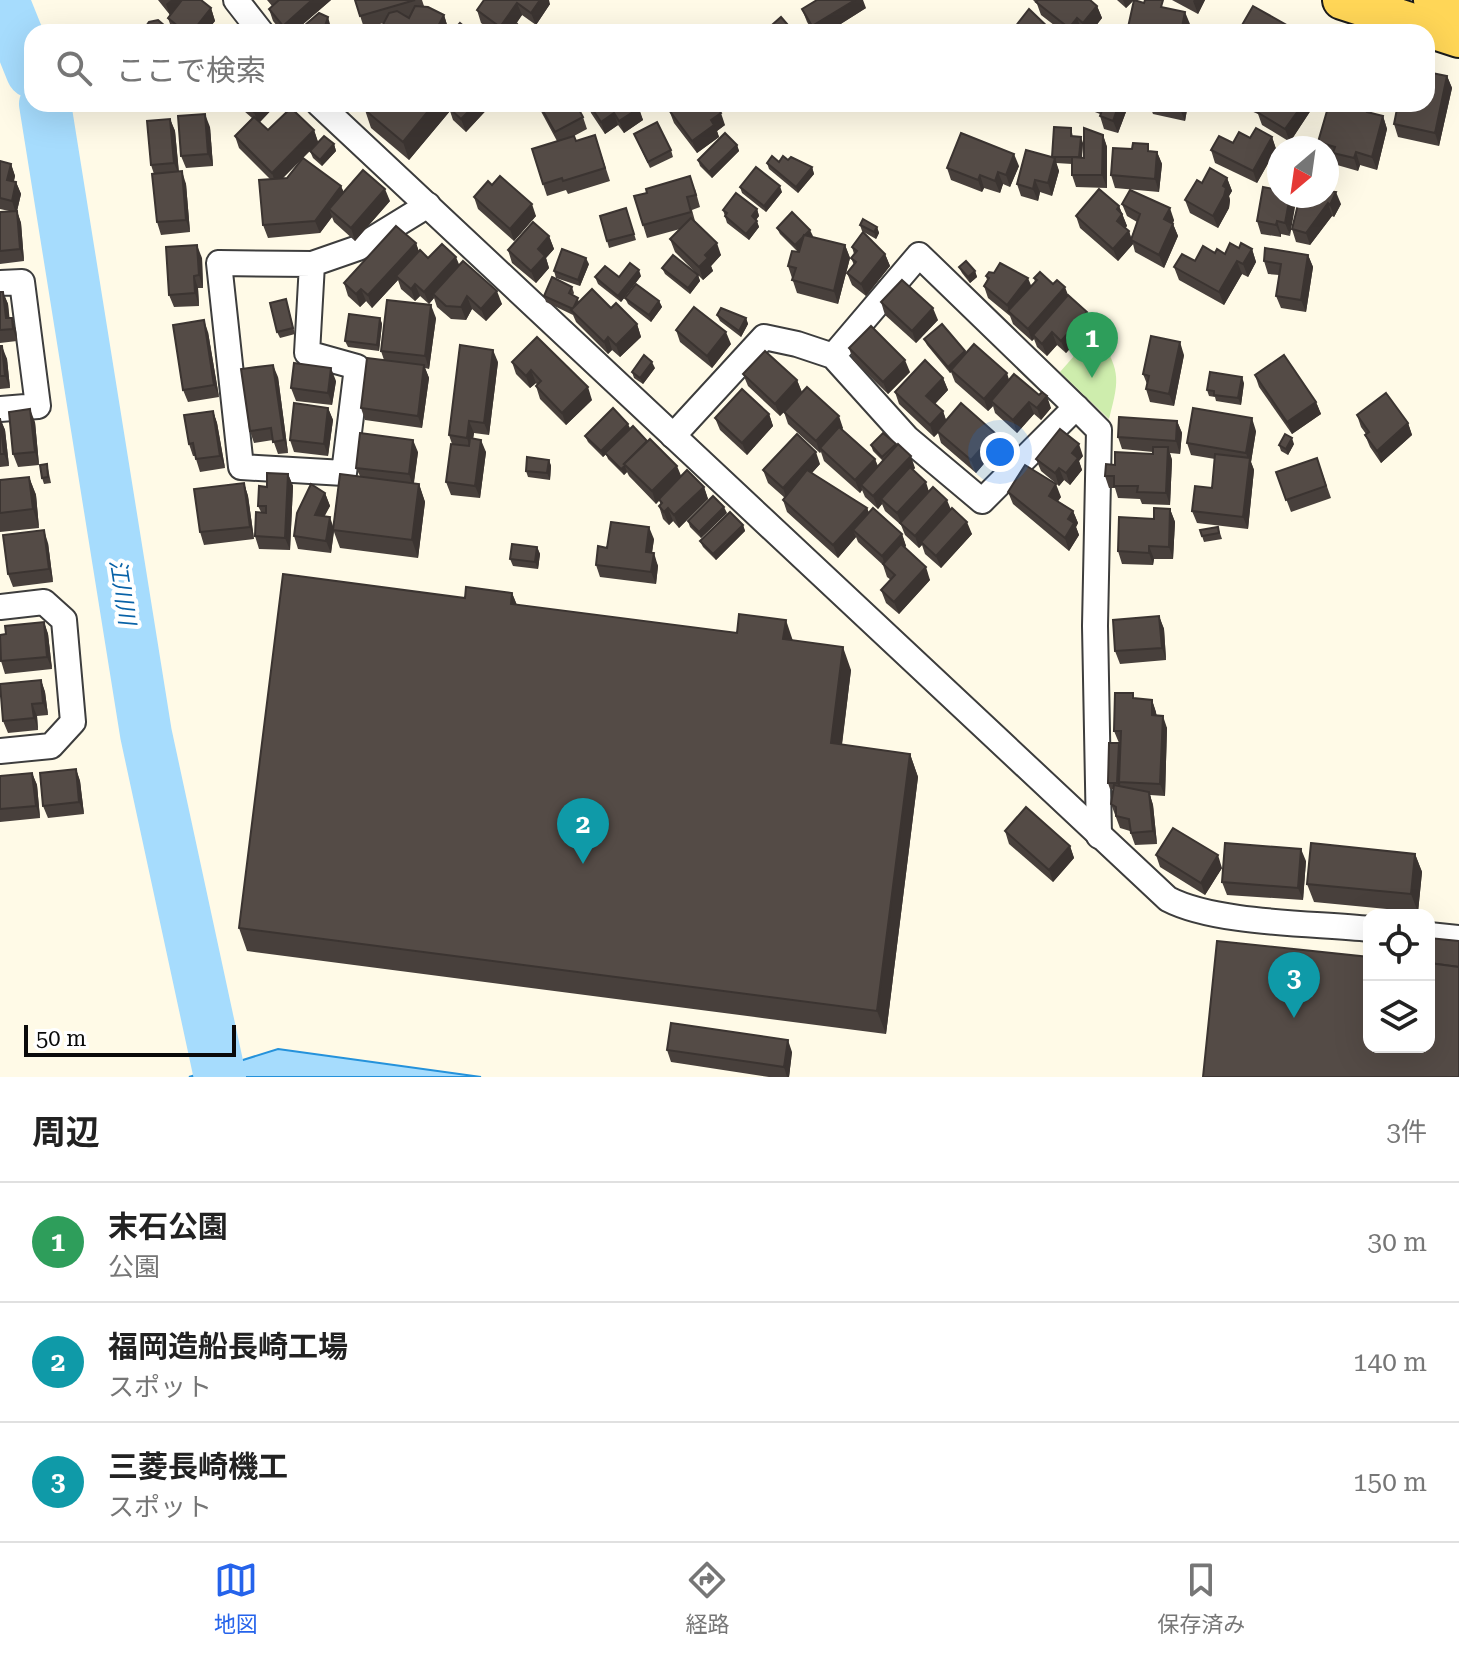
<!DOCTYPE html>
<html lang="ja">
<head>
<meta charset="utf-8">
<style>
  body { margin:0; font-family:"Roboto Serif","Noto Sans JP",serif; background:#f2f2f2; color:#222 }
  .controls { position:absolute; right:24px; bottom:24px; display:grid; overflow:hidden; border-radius:16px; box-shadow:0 8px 32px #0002 }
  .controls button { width:72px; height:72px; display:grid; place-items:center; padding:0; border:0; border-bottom:2px solid #e0e0e0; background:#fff; color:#222; font:40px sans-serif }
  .compass { position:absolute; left:1267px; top:136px; width:72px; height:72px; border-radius:50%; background:#fff; box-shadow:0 8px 32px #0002; rotate:209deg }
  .scale { position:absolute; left:24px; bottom:20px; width:212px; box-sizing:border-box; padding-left:8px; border:4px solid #0a0a0a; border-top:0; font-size:22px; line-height:28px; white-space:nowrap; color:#0a0a0a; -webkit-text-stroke:6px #fff; paint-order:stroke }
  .you { position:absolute; left:1000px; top:452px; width:28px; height:28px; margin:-20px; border:6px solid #fff; border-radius:50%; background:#1a73e8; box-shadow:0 0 0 12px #1a73e833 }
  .badge { display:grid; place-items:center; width:52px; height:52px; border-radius:50%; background:#2563eb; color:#fff; font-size:26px; font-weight:700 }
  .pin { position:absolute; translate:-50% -66px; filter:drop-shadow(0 2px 4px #0008) }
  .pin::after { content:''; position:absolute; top:42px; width:28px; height:24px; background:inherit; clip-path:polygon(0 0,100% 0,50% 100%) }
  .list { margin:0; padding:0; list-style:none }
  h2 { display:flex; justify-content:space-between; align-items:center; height:104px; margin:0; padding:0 32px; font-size:34px }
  h2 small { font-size:26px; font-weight:400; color:#767676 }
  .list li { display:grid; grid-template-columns:52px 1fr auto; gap:24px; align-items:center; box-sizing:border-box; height:120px; padding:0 32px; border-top:2px solid #e0e0e0 }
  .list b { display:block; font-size:30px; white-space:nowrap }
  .list p { margin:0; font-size:26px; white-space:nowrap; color:#767676 }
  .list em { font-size:26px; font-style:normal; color:#767676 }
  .icon { flex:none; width:44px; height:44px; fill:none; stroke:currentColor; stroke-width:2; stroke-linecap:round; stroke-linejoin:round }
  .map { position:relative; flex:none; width:1459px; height:1077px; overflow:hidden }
  .search { position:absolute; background:#fff; box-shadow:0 8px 32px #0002; left:24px; right:24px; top:24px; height:88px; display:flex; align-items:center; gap:20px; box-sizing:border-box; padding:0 28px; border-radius:24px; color:#767676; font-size:30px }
  .sheet { height:464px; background:#fff }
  nav { display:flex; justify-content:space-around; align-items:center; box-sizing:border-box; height:112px; border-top:2px solid #e0e0e0; background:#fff; font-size:22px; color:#767676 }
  nav a { display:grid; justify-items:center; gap:4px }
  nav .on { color:#2563eb }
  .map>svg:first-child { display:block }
</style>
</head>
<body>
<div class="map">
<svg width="1459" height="1077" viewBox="0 0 1459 1077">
  <rect width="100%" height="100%" fill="#fffae7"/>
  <path fill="#ceedad" d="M 1097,330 C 1119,372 1121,374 1109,419 L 1060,372 Z"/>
  <path fill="#a6dcfd" stroke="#2592db" stroke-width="2" d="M 278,1049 L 481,1077 L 189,1077 Z"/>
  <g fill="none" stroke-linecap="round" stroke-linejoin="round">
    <g stroke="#a6dcfd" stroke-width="52">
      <path d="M 3,0 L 32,72"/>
      <path d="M 45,104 L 146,734 L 220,1077"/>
    </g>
    <g stroke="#3d3d3d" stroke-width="28">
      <g id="minor">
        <path d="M 236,0 L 261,32"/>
        <path d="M 319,104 L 1168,899 C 1216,924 1313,923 1369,929"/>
        <path d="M 312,264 L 307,353 L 357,367 L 344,473 L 241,467 L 219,263 L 312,264 L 358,248 L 428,205"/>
        <path d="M 0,283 L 22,282 L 38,406 L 0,409"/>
        <path d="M 1076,407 L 1099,430 L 1095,626 L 1099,836"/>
        <path d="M 673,436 L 764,337 L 797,344 L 833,356 L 907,438 L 982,501 L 1076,407 L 919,255 L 833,356"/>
        <path d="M 0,607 L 44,602 L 64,620 L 73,722 L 51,746 L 0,751"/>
        <path d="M 1429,935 L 1459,938"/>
      </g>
    </g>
    <g stroke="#1b1b1b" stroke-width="42">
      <g id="primary">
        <path d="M 1342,0 L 1459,38"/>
        <path d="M 1433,0 L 1459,7"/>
      </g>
    </g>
    <use href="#minor" stroke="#fff" stroke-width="24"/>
    <use href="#primary" stroke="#ffd657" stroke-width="38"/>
  </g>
  <g fill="#48403c" fill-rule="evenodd">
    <path d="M 158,0 L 201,0 L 211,8 L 215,21 L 206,32 L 174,32 L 172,30 L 168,18 L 170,15 Z"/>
    <path d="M 267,0 L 331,0 L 294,32 L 282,32 L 273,21 L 269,9 L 272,6 Z"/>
    <path d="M 355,0 L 422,0 L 424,6 L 444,15 L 448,28 L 446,32 L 380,32 L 380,30 L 384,23 L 364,28 Z"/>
    <path d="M 484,0 L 550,4 L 536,25 L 522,15 L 514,27 L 524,32 L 494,32 L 481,23 L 477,10 Z"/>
    <path d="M 1033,0 L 1090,0 L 1097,6 L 1102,18 L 1091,32 L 1082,31 L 1081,32 L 1063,32 L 1041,15 L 1037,4 Z"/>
    <path d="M 1117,0 L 1134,0 L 1126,8 Z"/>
    <path d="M 1172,0 L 1205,0 L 1198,14 Z"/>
    <path d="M 866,8 L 828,32 L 813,32 L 807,22 L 802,9 Z"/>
    <path d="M 1447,76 L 1452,88 L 1439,146 L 1398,137 L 1394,124 Z"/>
    <path d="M 236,104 L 277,104 L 260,122 L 268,130 L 314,130 L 318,142 L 334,144 L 336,151 L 322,166 L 313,158 L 310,151 L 315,146 L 303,158 L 341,186 L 344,193 L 390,201 L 355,241 L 334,222 L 332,217 L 320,233 L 268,238 L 263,225 L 270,179 L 239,148 L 235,136 L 252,118 ZM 302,159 L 287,178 L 283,178 Z"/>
    <path d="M 370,104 L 492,104 L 466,132 L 453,120 L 450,111 L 409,160 L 371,128 L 365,110 Z"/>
    <path d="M 537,104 L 576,104 L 583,117 L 587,129 L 574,136 L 576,141 L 595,135 L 610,181 L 568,194 L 566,190 L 547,196 L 543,184 L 557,141 Z"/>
    <path d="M 588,104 L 636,104 L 643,120 L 624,133 L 618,125 L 605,134 L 591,113 Z"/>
    <path d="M 1081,104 L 1129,104 L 1118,133 L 1104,129 L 1100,116 L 1100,114 L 1082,107 Z"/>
    <path d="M 1149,104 L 1188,104 L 1185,121 L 1153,114 Z"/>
    <path d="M 1235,104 L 1315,104 L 1290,142 L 1262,125 L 1258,114 Z"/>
    <path d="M 669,110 L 725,125 L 717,131 L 719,137 L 697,153 L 674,123 Z"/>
    <path d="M 1370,113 L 1383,116 L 1387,129 L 1377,170 L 1360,165 L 1358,171 L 1337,165 L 1335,158 L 1327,156 L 1327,148 L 1320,148 L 1318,142 Z"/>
    <path d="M 170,119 L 175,131 L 179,172 L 186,184 L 190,232 L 161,235 L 157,222 L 154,174 L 151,165 Z"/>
    <path d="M 210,127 L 213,166 L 186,168 L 181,156 Z"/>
    <path d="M 1071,128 L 1073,137 L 1083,143 L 1082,158 L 1084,158 L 1103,135 L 1107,147 L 1107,188 L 1076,187 L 1072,175 L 1072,164 L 1056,163 L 1059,171 L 1052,196 L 1040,192 L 1038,201 L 1021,196 L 1017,184 L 1053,158 L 1052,157 Z"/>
    <path d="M 634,134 L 671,150 L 673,157 L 650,168 Z"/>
    <path d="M 1272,137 L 1276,149 L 1257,183 L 1215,163 L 1211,150 L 1250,138 Z"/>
    <path d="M 737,145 L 739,151 L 712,178 L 700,166 L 698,160 Z"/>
    <path d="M 1157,152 L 1162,164 L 1159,192 L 1115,188 L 1111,175 Z"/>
    <path d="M 788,160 L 812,167 L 814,174 L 798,193 L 769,169 L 767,163 Z"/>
    <path d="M 0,161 L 11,164 L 15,176 L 14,181 L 16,182 L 21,194 L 17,211 L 21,223 L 24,261 L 0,264 L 0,212 L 9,211 L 0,209 Z"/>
    <path d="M 1019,166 L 1010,187 L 1003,184 L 1000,193 L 984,188 L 982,192 L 951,180 L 947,168 Z"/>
    <path d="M 1227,178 L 1232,191 L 1229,196 L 1230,200 L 1229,208 L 1218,228 L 1190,213 L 1185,200 L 1202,183 Z"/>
    <path d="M 492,185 L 536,216 L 514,241 L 478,209 L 474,197 Z"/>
    <path d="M 740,187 L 782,192 L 766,212 L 742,193 Z"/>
    <path d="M 695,189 L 700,207 L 692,210 L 695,221 L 721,255 L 711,266 L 713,271 L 703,280 L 675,252 L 670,239 L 680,229 L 647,238 L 643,225 Z"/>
    <path d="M 1278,190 L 1290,236 L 1281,234 L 1281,237 L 1261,234 L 1257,221 Z"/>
    <path d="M 1300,196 L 1341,204 L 1334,217 L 1332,216 L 1310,245 L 1296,242 L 1292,229 Z"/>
    <path d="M 1122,204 L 1174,220 L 1173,224 L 1178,236 L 1164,268 L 1135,252 L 1133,244 L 1118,261 L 1080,228 L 1076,216 L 1119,206 L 1127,226 L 1125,228 L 1129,231 L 1131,238 L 1137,222 L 1127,216 Z"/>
    <path d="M 626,208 L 636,240 L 609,248 L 600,216 Z"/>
    <path d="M 757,209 L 759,216 L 756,220 L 759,227 L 749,240 L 727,223 L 723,210 Z"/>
    <path d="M 860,225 L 877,227 L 879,233 L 876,239 L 862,231 Z"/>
    <path d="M 777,228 L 845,245 L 850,258 L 838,304 L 797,293 L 788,266 L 799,252 L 800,249 L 798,252 L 780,234 Z"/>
    <path d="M 549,236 L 554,249 L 546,258 L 549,268 L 536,283 L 512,263 L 508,250 Z"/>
    <path d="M 416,243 L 419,252 L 428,258 L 459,265 L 502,304 L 486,321 L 472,309 L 466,320 L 451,319 L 437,307 L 434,298 L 429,304 L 420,296 L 415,301 L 401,289 L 398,280 L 372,308 L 366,301 L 360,307 L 348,296 L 344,283 Z"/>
    <path d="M 852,247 L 885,254 L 890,266 L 866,296 L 852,285 L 847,273 L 854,265 L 851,258 L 854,254 Z"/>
    <path d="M 1239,248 L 1252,249 L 1256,262 L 1248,277 L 1242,274 L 1224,305 L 1179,280 L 1174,267 L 1225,254 Z"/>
    <path d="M 1308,255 L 1313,267 L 1306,312 L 1281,308 L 1276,296 L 1279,275 L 1268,274 L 1264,261 Z"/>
    <path d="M 202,258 L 203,288 L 198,288 L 199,306 L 174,307 L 169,295 Z"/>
    <path d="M 589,264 L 580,286 L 556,278 L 554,271 Z"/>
    <path d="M 959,267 L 975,271 L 977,277 L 970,283 L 962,273 Z"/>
    <path d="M 662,268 L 698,275 L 700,281 L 690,294 L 665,274 Z"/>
    <path d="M 641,276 L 621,302 L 598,284 L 595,277 Z"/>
    <path d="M 986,276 L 1031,286 L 1035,282 L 1034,278 L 1053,284 L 1068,295 L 1092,324 L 1066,353 L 1057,345 L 1047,356 L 1037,347 L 1034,339 L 1032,341 L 1013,324 L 1010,316 L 988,298 L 984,286 L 987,280 Z"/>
    <path d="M 572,287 L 574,293 L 573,295 L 579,301 L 611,308 L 637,324 L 641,337 L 620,357 L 612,350 L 608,354 L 576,322 L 573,315 L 546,302 L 544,296 Z"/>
    <path d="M 0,292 L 3,292 L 8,304 L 9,318 L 12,318 L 16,330 L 17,341 L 0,343 Z"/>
    <path d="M 625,298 L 659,301 L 662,307 L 651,322 L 628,304 Z"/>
    <path d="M 881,302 L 938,320 L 916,343 L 885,315 Z"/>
    <path d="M 288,306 L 295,334 L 280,338 L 277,332 Z"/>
    <path d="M 717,315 L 746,318 L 748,324 L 741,337 L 720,321 Z"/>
    <path d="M 380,318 L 382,324 L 379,351 L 348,347 L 345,341 Z"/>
    <path d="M 436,318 L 429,369 L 425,368 L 429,378 L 422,428 L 365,420 L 361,408 L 384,360 L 381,351 Z"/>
    <path d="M 676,330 L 731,344 L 712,368 L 680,342 Z"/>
    <path d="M 208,332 L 219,397 L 188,402 L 183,390 Z"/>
    <path d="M 924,339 L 965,351 L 1051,408 L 1041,420 L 1034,414 L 1017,433 L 995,413 L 993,406 L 988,411 L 955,382 L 951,372 L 950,373 L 927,345 Z"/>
    <path d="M 0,346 L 7,359 L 10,388 L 0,389 Z"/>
    <path d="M 849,348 L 910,372 L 888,394 L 853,360 Z"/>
    <path d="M 1184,355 L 1174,406 L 1150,402 L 1146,389 L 1147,384 L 1143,374 Z"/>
    <path d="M 498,362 L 489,435 L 474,433 L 473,439 L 486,452 L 480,498 L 451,495 L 446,482 L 452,444 L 449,435 Z"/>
    <path d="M 512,362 L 592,400 L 566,425 L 540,399 L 536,386 L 537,385 L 536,383 L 530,388 L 516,374 Z"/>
    <path d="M 655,368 L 643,384 L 634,378 L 632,372 Z"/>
    <path d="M 743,374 L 797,380 L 802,392 L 843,428 L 842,429 L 875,459 L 878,466 L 883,461 L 873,451 L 871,445 L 896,444 L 915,468 L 913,470 L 929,491 L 950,509 L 972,534 L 941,568 L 925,554 L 922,545 L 919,548 L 905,535 L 901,525 L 885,511 L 882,504 L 878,509 L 865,497 L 862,490 L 860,493 L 824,461 L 821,452 L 820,453 L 788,424 L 784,412 L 780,416 L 748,386 Z"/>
    <path d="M 1255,375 L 1316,402 L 1321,414 L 1292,434 L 1259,387 Z"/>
    <path d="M 278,377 L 288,453 L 278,454 L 273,440 L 254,443 L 250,431 Z"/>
    <path d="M 943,378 L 948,390 L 935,404 L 943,411 L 946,420 L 1000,445 L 976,473 L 941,443 L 938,433 L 934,437 L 899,404 L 895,392 Z"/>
    <path d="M 336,381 L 332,405 L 296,401 L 291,388 Z"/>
    <path d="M 1244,383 L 1241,405 L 1216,401 L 1215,397 L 1209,396 L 1207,390 Z"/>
    <path d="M 328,408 L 333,420 L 328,456 L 294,452 L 290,440 Z"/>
    <path d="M 213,411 L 217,423 L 225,468 L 200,472 L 195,456 L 193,456 L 189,444 Z"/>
    <path d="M 769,414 L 773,426 L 747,455 L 720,430 L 715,418 Z"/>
    <path d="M 1357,415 L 1408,423 L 1412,435 L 1381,463 L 1370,447 L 1365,435 L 1366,434 L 1361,427 Z"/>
    <path d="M 0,418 L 5,430 L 9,466 L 0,467 Z"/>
    <path d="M 1177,421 L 1182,433 L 1180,454 L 1170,453 L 1172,460 L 1170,505 L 1142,504 L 1140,499 L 1118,498 L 1115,488 L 1109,488 L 1105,476 L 1115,465 L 1153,454 L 1153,452 L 1122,449 L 1118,437 Z"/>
    <path d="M 35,422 L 39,465 L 18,467 L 13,454 Z"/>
    <path d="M 630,429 L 681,477 L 704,487 L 708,499 L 679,528 L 673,521 L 669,525 L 663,519 L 659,506 L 661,505 L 659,500 L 656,504 L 629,476 L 627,472 L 624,475 L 608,459 L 606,454 L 603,457 L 588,442 L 585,436 Z"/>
    <path d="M 1256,431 L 1251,462 L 1254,470 L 1248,529 L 1197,523 L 1192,511 L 1212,488 L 1215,459 L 1191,455 L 1187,443 Z"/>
    <path d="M 1294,444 L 1288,455 L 1281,451 L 1279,445 Z"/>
    <path d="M 418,452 L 414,483 L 419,484 L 425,502 L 418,558 L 340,548 L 334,532 L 331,553 L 298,549 L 294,536 L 325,493 L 330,506 L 324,516 L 333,527 L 360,476 L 356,468 Z"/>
    <path d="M 1083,456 L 1079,461 L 1082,470 L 1070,485 L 1064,480 L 1059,486 L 1041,471 L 1036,459 Z"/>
    <path d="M 1317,458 L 1331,498 L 1291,512 L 1276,472 Z"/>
    <path d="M 549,460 L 551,466 L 550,480 L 528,477 L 526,471 Z"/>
    <path d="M 47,464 L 51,483 L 44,484 L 42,478 Z"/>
    <path d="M 820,464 L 812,473 L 867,508 L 869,513 L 902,534 L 906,546 L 904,548 L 930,580 L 899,614 L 886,603 L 881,590 L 891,580 L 887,577 L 883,565 L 858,542 L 856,537 L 838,558 L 787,512 L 783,500 L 785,498 L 768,483 L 763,470 Z"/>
    <path d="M 288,474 L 293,486 L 290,550 L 259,549 L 255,536 L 261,512 L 258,506 L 267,487 Z"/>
    <path d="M 29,477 L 36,495 L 39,528 L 0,532 L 0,480 Z"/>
    <path d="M 244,483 L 248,496 L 254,539 L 204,545 L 200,532 Z"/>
    <path d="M 1008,492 L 1061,497 L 1058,501 L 1073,511 L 1078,523 L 1076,527 L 1079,535 L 1069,551 L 1013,504 Z"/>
    <path d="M 1170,509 L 1175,522 L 1173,559 L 1154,559 L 1153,565 L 1122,564 L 1118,551 L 1154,519 Z"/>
    <path d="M 727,513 L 701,538 L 690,527 L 688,521 Z"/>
    <path d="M 743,525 L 745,531 L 716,560 L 703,547 L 700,541 Z"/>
    <path d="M 1218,527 L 1222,539 L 1204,542 L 1202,536 Z"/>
    <path d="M 654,539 L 652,553 L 658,566 L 656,584 L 600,577 L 596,565 L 607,548 Z"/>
    <path d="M 48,543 L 53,582 L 13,587 L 8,574 Z"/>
    <path d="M 537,547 L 540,554 L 538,569 L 513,566 L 510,559 Z"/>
    <path d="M 512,593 L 517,605 L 793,640 L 851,670 L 842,745 L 910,754 L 918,777 L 886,1034 L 247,951 L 239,928 L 465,598 Z"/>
    <path d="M 1159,616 L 1164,629 L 1166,660 L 1120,664 L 1115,651 Z"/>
    <path d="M 44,622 L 48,634 L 52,669 L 5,674 L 1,661 L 6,634 Z"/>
    <path d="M 41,680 L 45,692 L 48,715 L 37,716 L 38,730 L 8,733 L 3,721 Z"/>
    <path d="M 1135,698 L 1152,700 L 1157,716 L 1167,728 L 1165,796 L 1150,795 L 1153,805 L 1157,844 L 1135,845 L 1130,831 L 1120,828 L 1111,804 L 1114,789 L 1110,789 L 1108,783 L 1120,748 L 1121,743 L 1119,743 L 1114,731 Z"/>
    <path d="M 76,769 L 80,781 L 84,814 L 48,818 L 43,806 Z"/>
    <path d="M 32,773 L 37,785 L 40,818 L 0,822 L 0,776 Z"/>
    <path d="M 1005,831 L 1070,846 L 1074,858 L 1053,882 L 1009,844 Z"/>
    <path d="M 1415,854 L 1422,872 L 1418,912 L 1314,902 L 1307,884 Z"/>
    <path d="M 1156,855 L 1222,868 L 1205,895 L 1160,867 Z"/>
    <path d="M 1306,861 L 1303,900 L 1227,895 L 1222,882 Z"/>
    <path d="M 667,1050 L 792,1052 L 789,1077 L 769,1077 L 671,1062 Z"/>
  </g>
  <g fill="#3b3431">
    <path d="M 171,0 L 187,0 L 170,16 L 166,4 Z"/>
    <path d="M 312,0 L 331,0 L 294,32 L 285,32 L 283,26 Z"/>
    <path d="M 540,0 L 549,0 L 550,4 L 536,25 L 531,13 Z"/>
    <path d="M 855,0 L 863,0 L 866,8 L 828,32 L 815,32 L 812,26 Z"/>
    <path d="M 1123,0 L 1134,0 L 1126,8 Z"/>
    <path d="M 1194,0 L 1205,0 L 1198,14 L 1193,1 Z"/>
    <path d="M 517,3 L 522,15 L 510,32 L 502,32 L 500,27 Z"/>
    <path d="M 1097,6 L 1102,18 L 1091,32 L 1086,32 L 1083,23 Z"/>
    <path d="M 211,8 L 215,21 L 206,32 L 192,32 Z"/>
    <path d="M 1185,12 L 1190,24 L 1188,32 L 1181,32 Z"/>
    <path d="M 444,15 L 448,28 L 446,32 L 435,32 Z"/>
    <path d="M 328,17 L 330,24 L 327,32 L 323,32 Z"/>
    <path d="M 1077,18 L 1082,31 L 1081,32 L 1070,32 L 1069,28 Z"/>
    <path d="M 1447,76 L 1452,88 L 1439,146 L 1435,133 Z"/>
    <path d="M 261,104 L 277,104 L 258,124 L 254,112 Z"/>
    <path d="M 434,104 L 456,104 L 449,108 L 450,111 L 409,160 L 403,142 Z"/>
    <path d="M 476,104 L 492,104 L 466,132 L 461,119 Z"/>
    <path d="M 1119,104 L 1129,104 L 1118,133 L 1113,121 Z"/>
    <path d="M 1181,104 L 1188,104 L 1185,121 L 1180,109 Z"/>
    <path d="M 1303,104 L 1315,104 L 1290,142 L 1285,129 Z"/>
    <path d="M 639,108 L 643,120 L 624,133 L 619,121 Z"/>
    <path d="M 614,113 L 618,125 L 605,134 L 601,122 Z"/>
    <path d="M 721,113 L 725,125 L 717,131 L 719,137 L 697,153 L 692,141 L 711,120 Z"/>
    <path d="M 205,114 L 210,127 L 213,166 L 208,154 Z"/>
    <path d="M 1383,116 L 1387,129 L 1377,170 L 1372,157 Z"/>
    <path d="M 170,119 L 175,131 L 179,175 L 174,163 Z"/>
    <path d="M 314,130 L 318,142 L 276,185 L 272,173 Z"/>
    <path d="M 1103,135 L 1107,147 L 1107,188 L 1102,175 Z"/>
    <path d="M 1081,137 L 1083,143 L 1081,165 L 1079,158 Z"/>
    <path d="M 1272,137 L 1276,149 L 1257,183 L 1253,171 Z"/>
    <path d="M 334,144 L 336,151 L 322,166 L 320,160 Z"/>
    <path d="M 737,145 L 739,151 L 712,178 L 709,172 Z"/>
    <path d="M 1157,152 L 1162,164 L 1159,192 L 1155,179 Z"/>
    <path d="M 1356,152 L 1360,165 L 1358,171 L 1354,158 Z"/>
    <path d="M 1014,154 L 1019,166 L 1010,187 L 1006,175 Z"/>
    <path d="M 1055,158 L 1059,171 L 1052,196 L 1048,183 Z"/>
    <path d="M 11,164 L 15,176 L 11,192 L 7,180 Z"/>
    <path d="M 812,167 L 814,174 L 798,193 L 796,187 Z"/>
    <path d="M 182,171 L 186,184 L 190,232 L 186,220 Z"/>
    <path d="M 998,172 L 1003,184 L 1000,193 L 995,181 Z"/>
    <path d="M 980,175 L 984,188 L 982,192 L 978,180 Z"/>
    <path d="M 1227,178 L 1232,191 L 1229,196 L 1230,200 L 1229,208 L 1218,228 L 1213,216 L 1223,186 Z"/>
    <path d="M 1035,180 L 1040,192 L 1038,201 L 1033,189 Z"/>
    <path d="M 16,182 L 21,194 L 17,211 L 21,223 L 24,261 L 20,249 L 16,213 L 12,201 Z"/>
    <path d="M 341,186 L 346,198 L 329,209 L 332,217 L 320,233 L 315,221 Z"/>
    <path d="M 780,186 L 782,192 L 766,212 L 764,206 Z"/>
    <path d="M 385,189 L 390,201 L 355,241 L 351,228 Z"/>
    <path d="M 1336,192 L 1341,204 L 1334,217 L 1330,205 Z"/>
    <path d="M 1290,196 L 1297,196 L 1290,236 L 1285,223 Z"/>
    <path d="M 1328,203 L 1332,216 L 1310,245 L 1306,233 Z"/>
    <path d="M 532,204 L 536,216 L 514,241 L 510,229 Z"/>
    <path d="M 1119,206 L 1127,226 L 1121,233 L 1117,221 L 1117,209 Z"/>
    <path d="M 1170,208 L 1174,220 L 1169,231 L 1164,219 Z"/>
    <path d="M 757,209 L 759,216 L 754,222 L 752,216 Z"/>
    <path d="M 757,221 L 759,227 L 749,240 L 746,234 Z"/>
    <path d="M 1277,221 L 1281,234 L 1281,237 L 1276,225 Z"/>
    <path d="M 1173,224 L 1178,236 L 1164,268 L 1159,255 Z"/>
    <path d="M 877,227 L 879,233 L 876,239 L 874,232 Z"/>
    <path d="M 810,230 L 813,236 L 798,252 L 795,245 Z"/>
    <path d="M 1129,231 L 1133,244 L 1118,261 L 1113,249 Z"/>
    <path d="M 549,236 L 554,249 L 546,258 L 549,268 L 536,283 L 531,271 L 538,249 Z"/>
    <path d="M 416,243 L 420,255 L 396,276 L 398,280 L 372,308 L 368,295 Z"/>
    <path d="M 717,243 L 721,255 L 711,266 L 713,271 L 703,280 L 699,267 L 705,255 Z"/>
    <path d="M 197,245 L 202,258 L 203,288 L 199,275 Z"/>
    <path d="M 845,245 L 850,258 L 838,304 L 834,291 Z"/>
    <path d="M 1252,249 L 1256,262 L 1248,277 L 1243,264 Z"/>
    <path d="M 885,254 L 890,266 L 866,296 L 861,284 Z"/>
    <path d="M 1308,255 L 1313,267 L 1306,312 L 1301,300 Z"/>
    <path d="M 456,257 L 461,269 L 433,294 L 434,298 L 429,304 L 424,292 Z"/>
    <path d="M 586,258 L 589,264 L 580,286 L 578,280 Z"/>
    <path d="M 1237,261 L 1242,274 L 1224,305 L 1219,292 Z"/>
    <path d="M 639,270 L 641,276 L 621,302 L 618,296 Z"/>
    <path d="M 975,271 L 977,277 L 970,283 L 968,277 Z"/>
    <path d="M 698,275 L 700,281 L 690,294 L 688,288 Z"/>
    <path d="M 194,276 L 198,288 L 199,306 L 195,293 Z"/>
    <path d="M 1028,278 L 1033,290 L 1010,313 L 1007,305 Z"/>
    <path d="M 415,284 L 420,296 L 415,301 L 411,289 Z"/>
    <path d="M 1065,287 L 1070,300 L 1033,335 L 1034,339 L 1032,341 L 1028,329 Z"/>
    <path d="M 361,289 L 366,301 L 360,307 L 356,294 Z"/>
    <path d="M 497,291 L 502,304 L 486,321 L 481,309 Z"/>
    <path d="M 3,292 L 8,304 L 11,331 L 6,318 Z"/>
    <path d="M 467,296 L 472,309 L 466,320 L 461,307 Z"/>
    <path d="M 659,301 L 662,307 L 651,322 L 649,315 Z"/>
    <path d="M 431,305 L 436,318 L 429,369 L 425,356 Z"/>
    <path d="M 933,308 L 938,320 L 916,343 L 912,331 Z"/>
    <path d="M 1087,312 L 1092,324 L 1066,353 L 1061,341 Z"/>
    <path d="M 12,318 L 16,330 L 17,341 L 13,329 Z"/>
    <path d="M 380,318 L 382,324 L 379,351 L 377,345 Z"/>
    <path d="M 746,318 L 748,324 L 741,337 L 739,331 Z"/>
    <path d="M 204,320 L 208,332 L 219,397 L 214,385 Z"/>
    <path d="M 637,324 L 641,337 L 620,357 L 616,345 Z"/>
    <path d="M 726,332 L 731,344 L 712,368 L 707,356 Z"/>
    <path d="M 1052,332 L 1057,345 L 1047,356 L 1042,344 Z"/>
    <path d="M 608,337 L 612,350 L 608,354 L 604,342 Z"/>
    <path d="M 1180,342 L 1184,355 L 1174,406 L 1169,394 Z"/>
    <path d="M 2,346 L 7,359 L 10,388 L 5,376 Z"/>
    <path d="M 493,350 L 498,362 L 489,435 L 484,423 Z"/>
    <path d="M 965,351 L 968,358 L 950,373 L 948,367 Z"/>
    <path d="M 905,360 L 910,372 L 888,394 L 883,382 Z"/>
    <path d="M 652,362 L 655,368 L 643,384 L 640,378 Z"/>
    <path d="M 273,365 L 278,377 L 288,453 L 284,440 Z"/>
    <path d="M 424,365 L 429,378 L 422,428 L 418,416 Z"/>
    <path d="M 331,368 L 336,381 L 332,405 L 328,393 Z"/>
    <path d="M 531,370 L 536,383 L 530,388 L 526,376 Z"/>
    <path d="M 1007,373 L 1011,386 L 991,401 L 993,406 L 988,411 L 984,399 Z"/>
    <path d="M 1242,377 L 1244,383 L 1241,405 L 1238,398 Z"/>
    <path d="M 943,378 L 948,390 L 931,408 L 926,396 Z"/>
    <path d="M 797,380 L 802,393 L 780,416 L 775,404 Z"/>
    <path d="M 588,387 L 592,400 L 566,425 L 562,413 Z"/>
    <path d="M 1047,396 L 1051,408 L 1041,420 L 1037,408 Z"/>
    <path d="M 1029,402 L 1034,414 L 1017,433 L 1013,420 Z"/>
    <path d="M 1316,402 L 1321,414 L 1292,434 L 1287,422 Z"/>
    <path d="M 328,408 L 333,420 L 328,456 L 324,444 Z"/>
    <path d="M 30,409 L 35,422 L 39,465 L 35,452 Z"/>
    <path d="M 213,411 L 217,423 L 225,468 L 220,456 Z"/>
    <path d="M 943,411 L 947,423 L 937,431 L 938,433 L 934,437 L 930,425 Z"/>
    <path d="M 769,414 L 773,426 L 747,455 L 742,443 Z"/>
    <path d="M 839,416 L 843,428 L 822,451 L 820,448 L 820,453 L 816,441 Z"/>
    <path d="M 0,418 L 5,430 L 9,466 L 4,454 Z"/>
    <path d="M 1252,418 L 1256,431 L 1251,462 L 1254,470 L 1248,529 L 1243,517 L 1249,462 L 1246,453 Z"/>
    <path d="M 469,421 L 474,433 L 471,450 L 467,438 Z"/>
    <path d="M 1177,421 L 1182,433 L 1180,454 L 1176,441 Z"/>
    <path d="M 1408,423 L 1412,435 L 1381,463 L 1377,451 Z"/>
    <path d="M 628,424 L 631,430 L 603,457 L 601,451 Z"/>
    <path d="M 995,433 L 1000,445 L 976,473 L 971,460 Z"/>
    <path d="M 1292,438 L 1294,444 L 1288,455 L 1286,449 Z"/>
    <path d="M 413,440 L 418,452 L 413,487 L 409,474 Z"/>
    <path d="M 481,440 L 486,452 L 480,498 L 475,486 Z"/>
    <path d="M 1079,444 L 1083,456 L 1079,461 L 1082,470 L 1070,485 L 1066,473 L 1072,453 Z"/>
    <path d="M 1168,447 L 1172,460 L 1170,505 L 1166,493 Z"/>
    <path d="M 816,452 L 820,464 L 787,500 L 783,488 Z"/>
    <path d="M 911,456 L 915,468 L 884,502 L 881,499 L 882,504 L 878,509 L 873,496 Z"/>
    <path d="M 875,459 L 879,471 L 861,485 L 862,490 L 860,493 L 855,480 Z"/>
    <path d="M 549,460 L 551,466 L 550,480 L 547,473 Z"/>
    <path d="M 625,466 L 627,472 L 624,475 L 621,469 Z"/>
    <path d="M 677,466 L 682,478 L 656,504 L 652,491 Z"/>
    <path d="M 1059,468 L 1064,480 L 1059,486 L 1055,473 Z"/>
    <path d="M 288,474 L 293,486 L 290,550 L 285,538 Z"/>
    <path d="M 29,477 L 36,495 L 39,528 L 33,509 Z"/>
    <path d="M 926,482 L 930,495 L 901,523 L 897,513 Z"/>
    <path d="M 244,483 L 248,496 L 254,539 L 250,527 Z"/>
    <path d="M 419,484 L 425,502 L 418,558 L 412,540 Z"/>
    <path d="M 1056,484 L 1061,497 L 1053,508 L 1049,496 Z"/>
    <path d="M 704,487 L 708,499 L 679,528 L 674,515 Z"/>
    <path d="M 325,493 L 330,506 L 319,527 L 315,515 Z"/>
    <path d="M 947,500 L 952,512 L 921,542 L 922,545 L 919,548 L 915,536 Z"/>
    <path d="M 724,507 L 727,513 L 701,538 L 699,532 Z"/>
    <path d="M 668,508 L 673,521 L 669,525 L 664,512 Z"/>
    <path d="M 867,508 L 872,520 L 853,530 L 856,537 L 838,558 L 833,545 Z"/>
    <path d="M 1170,509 L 1175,522 L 1173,559 L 1169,547 Z"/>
    <path d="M 1073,511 L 1078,523 L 1076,527 L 1079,535 L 1069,551 L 1065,538 L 1068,519 Z"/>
    <path d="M 330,517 L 334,529 L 331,553 L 326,541 Z"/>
    <path d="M 967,522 L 972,534 L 941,568 L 936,556 Z"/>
    <path d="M 743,525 L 745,531 L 716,560 L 713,554 Z"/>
    <path d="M 649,527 L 654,539 L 650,565 L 646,552 Z"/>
    <path d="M 44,530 L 48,543 L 53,582 L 49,569 Z"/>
    <path d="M 902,534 L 906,546 L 886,568 L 882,556 Z"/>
    <path d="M 1149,546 L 1154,559 L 1153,565 L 1149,553 Z"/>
    <path d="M 537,547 L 540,554 L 538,569 L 535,562 Z"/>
    <path d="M 654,553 L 658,566 L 656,584 L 651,572 Z"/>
    <path d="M 926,567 L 930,580 L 899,614 L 894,602 Z"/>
    <path d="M 512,593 L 521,616 L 511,604 Z"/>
    <path d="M 1159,616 L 1164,629 L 1166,660 L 1162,648 Z"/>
    <path d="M 786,620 L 794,644 L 783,639 Z"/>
    <path d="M 44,622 L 48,634 L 52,669 L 47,657 Z"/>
    <path d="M 843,647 L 851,670 L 839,767 L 831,743 Z"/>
    <path d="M 41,680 L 45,692 L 48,715 L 43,703 Z"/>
    <path d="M 1152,700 L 1156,712 L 1157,728 L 1152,715 Z"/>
    <path d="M 32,704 L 37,716 L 38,730 L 34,718 Z"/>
    <path d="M 1163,716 L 1167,728 L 1165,796 L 1160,784 Z"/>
    <path d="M 1119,743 L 1121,749 L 1120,790 L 1117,783 Z"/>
    <path d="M 910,754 L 918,777 L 886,1034 L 877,1011 Z"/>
    <path d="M 76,769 L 80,781 L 84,814 L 79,802 Z"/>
    <path d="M 32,773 L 37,785 L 40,818 L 36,806 Z"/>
    <path d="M 1149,792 L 1153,805 L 1157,844 L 1153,831 Z"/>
    <path d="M 1070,846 L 1074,858 L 1053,882 L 1049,870 Z"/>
    <path d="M 1301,849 L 1306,861 L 1303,900 L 1298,888 Z"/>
    <path d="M 1415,854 L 1422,872 L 1418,912 L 1411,894 Z"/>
    <path d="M 1218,855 L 1222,868 L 1205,895 L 1201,883 Z"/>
    <path d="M 788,1040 L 792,1052 L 789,1077 L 787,1077 L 784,1067 Z"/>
  </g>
  <g fill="#544b46" stroke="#3b3431" stroke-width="2">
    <path d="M 182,0 L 201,0 L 211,8 L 192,32 L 185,32 L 168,18 Z"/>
    <path d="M 279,0 L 312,0 L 283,26 L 269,9 Z"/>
    <path d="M 355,0 L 415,0 L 360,16 Z"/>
    <path d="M 484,0 L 540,0 L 531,13 L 517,3 L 500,27 L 477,10 Z"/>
    <path d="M 817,0 L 855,0 L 812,26 L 802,9 Z"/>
    <path d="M 1038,0 L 1090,0 L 1097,6 L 1083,23 L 1077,18 L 1069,28 L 1036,2 Z"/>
    <path d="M 1134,0 L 1144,3 L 1145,0 L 1163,0 L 1161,7 L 1185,12 L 1181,32 L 1127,32 Z"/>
    <path d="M 415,6 L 428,7 L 444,15 L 435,32 L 382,32 L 380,30 L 389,13 L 397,11 L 409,18 Z"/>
    <path d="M 1253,6 L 1299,32 L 1238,32 Z"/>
    <path d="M 1029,9 L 1053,32 L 1011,32 Z"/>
    <path d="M 319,13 L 328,17 L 323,32 L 297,32 Z"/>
    <path d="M 781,17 L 794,32 L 775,32 L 776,31 L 772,25 Z"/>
    <path d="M 158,20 L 172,32 L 142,32 L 149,22 Z"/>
    <path d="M 460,23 L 471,32 L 452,32 Z"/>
    <path d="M 517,24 L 524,32 L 507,32 Z"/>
    <path d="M 1427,72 L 1447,76 L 1435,133 L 1394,124 L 1398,104 L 1427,104 Z"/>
    <path d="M 245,104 L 261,104 L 254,112 Z"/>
    <path d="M 370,104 L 434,104 L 403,142 L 365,110 Z"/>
    <path d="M 453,104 L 476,104 L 461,119 L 449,108 Z"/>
    <path d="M 539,104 L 576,104 L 583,117 L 555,132 Z"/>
    <path d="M 589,104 L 636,104 L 639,108 L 619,121 L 614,113 L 601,122 Z"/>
    <path d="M 678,104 L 714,104 L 721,113 L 711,120 L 714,125 L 692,141 L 669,110 Z"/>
    <path d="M 1102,104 L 1119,104 L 1113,121 L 1100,116 L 1104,105 Z"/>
    <path d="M 1161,104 L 1181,104 L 1180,109 Z"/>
    <path d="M 1262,104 L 1303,104 L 1285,129 L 1257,112 Z"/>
    <path d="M 1329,104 L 1356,104 L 1368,107 L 1367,112 L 1383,116 L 1372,157 L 1356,152 L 1354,158 L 1333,153 L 1335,147 L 1318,142 Z"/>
    <path d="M 291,108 L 314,130 L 272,173 L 235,136 L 254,117 L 268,130 Z"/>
    <path d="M 205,114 L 208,154 L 181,156 L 178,116 Z"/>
    <path d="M 170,119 L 174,163 L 151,165 L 147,121 Z"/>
    <path d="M 657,122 L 671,150 L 648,162 L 634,134 Z"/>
    <path d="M 1054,127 L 1071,128 L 1071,136 L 1081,137 L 1079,157 L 1052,157 Z"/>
    <path d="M 1084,128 L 1103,135 L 1102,175 L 1072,175 L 1072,157 L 1084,158 Z"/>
    <path d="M 1256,128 L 1272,137 L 1253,171 L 1211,150 L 1219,136 L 1233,143 L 1239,132 L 1250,138 Z"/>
    <path d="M 725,133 L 737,145 L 709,172 L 698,160 Z"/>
    <path d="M 961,133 L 1014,154 L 1006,175 L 998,172 L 995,181 L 980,175 L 978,180 L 947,168 Z"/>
    <path d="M 595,135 L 605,168 L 563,181 L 562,178 L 543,184 L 532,149 L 574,136 L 576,141 Z"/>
    <path d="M 324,136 L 334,144 L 320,160 L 310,151 Z"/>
    <path d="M 1133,143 L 1148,144 L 1148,151 L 1157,152 L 1155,179 L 1111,175 L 1113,148 L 1132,149 Z"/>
    <path d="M 1026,150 L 1055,158 L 1048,183 L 1035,180 L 1033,189 L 1017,184 Z"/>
    <path d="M 772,156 L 779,162 L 783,156 L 788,160 L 791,157 L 812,167 L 796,187 L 767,163 Z"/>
    <path d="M 303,158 L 341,186 L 315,221 L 263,225 L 259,180 L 287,178 Z"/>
    <path d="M 0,161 L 11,164 L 7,180 L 16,182 L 12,201 L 0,198 Z"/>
    <path d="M 756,167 L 780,186 L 764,206 L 740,187 Z"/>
    <path d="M 1210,168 L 1227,178 L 1223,186 L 1226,188 L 1224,196 L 1213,216 L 1185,200 L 1197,180 L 1202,183 Z"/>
    <path d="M 363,170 L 385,189 L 351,228 L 329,209 Z"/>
    <path d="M 182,171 L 186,220 L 157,222 L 152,174 Z"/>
    <path d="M 500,176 L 532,204 L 510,229 L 474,197 L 488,181 L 492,185 Z"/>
    <path d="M 690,176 L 696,195 L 687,197 L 691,212 L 643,225 L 634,196 L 647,193 L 646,189 Z"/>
    <path d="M 1263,187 L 1278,190 L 1279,187 L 1279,196 L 1290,196 L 1285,223 L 1277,221 L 1276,225 L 1257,221 Z"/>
    <path d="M 1099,189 L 1119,206 L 1117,209 L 1122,214 L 1117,221 L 1129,231 L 1113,249 L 1076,216 Z"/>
    <path d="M 1130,190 L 1170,208 L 1164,219 L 1173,224 L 1159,255 L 1131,240 L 1140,214 L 1122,204 Z"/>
    <path d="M 1327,191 L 1336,192 L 1330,205 L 1328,203 L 1306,233 L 1292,229 L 1300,196 L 1327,196 Z"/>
    <path d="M 736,193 L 757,209 L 752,216 L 757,221 L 746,234 L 725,216 L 727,213 L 723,210 Z"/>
    <path d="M 626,208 L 634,234 L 607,241 L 600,216 Z"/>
    <path d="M 17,211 L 20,249 L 0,251 L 0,212 Z"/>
    <path d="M 792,212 L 810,230 L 805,235 L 804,235 L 803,237 L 795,245 L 777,228 Z"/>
    <path d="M 691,218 L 717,243 L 705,255 L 708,258 L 699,267 L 670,239 Z"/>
    <path d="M 863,219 L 877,227 L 874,232 L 860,225 Z"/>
    <path d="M 533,222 L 549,236 L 538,249 L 545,256 L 531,271 L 508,250 Z"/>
    <path d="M 396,226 L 416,243 L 368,295 L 361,289 L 356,294 L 344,283 Z"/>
    <path d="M 863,232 L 885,254 L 861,284 L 847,273 L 856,262 L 851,258 L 857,251 L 852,247 Z"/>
    <path d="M 804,235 L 845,245 L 834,291 L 792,280 L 796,268 L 788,266 L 792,251 L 799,252 Z"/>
    <path d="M 1230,243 L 1239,248 L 1241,243 L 1252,249 L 1243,264 L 1237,261 L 1219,292 L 1174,267 L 1182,254 L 1195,261 L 1203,246 L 1215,253 L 1217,249 L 1225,254 Z"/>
    <path d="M 442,244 L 456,257 L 424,292 L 415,284 L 411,289 L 396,276 L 420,250 L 428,258 Z"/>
    <path d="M 197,245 L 199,275 L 194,276 L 195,293 L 169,295 L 166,247 Z"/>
    <path d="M 1265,248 L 1308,255 L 1301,300 L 1276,296 L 1281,264 L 1264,261 Z"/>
    <path d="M 562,249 L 586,258 L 578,280 L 554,271 Z"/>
    <path d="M 673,255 L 698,275 L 688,288 L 662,268 Z"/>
    <path d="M 463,261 L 497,291 L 481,309 L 467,296 L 461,307 L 446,306 L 433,294 Z"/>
    <path d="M 966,261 L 975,271 L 968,277 L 959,267 Z"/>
    <path d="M 630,263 L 639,270 L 618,296 L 595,277 L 605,266 L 619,277 Z"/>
    <path d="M 1000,263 L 1028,278 L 1007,305 L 984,286 L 989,278 L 986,276 L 989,272 L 994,273 Z"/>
    <path d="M 1040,272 L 1053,284 L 1057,280 L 1065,287 L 1028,329 L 1008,311 L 1037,280 L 1034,278 Z"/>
    <path d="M 552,277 L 572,287 L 569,293 L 578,298 L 573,309 L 544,296 Z"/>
    <path d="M 902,280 L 933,308 L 912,331 L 881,302 Z"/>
    <path d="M 636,284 L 659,301 L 649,315 L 625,298 Z"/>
    <path d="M 592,289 L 611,308 L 616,303 L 637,324 L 616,345 L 608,337 L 604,342 L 571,310 Z"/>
    <path d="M 0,292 L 3,292 L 6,318 L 12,318 L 13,329 L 0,330 Z"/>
    <path d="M 1068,295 L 1087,312 L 1061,341 L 1052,332 L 1042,344 L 1033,335 Z"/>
    <path d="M 286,299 L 293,328 L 277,332 L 270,303 Z"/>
    <path d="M 387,300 L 431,305 L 425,356 L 381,351 Z"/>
    <path d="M 694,307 L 726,332 L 707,356 L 676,330 Z"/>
    <path d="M 721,308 L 746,318 L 739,331 L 717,315 Z"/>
    <path d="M 349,314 L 380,318 L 377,345 L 345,341 Z"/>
    <path d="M 204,320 L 214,385 L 183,390 L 173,325 Z"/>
    <path d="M 942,324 L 965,351 L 948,367 L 924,339 Z"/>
    <path d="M 871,326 L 905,360 L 883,382 L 849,348 Z"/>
    <path d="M 1151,336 L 1180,342 L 1169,394 L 1146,389 L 1149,376 L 1143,374 Z"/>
    <path d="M 537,337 L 588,387 L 562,413 L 536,386 L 541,381 L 531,370 L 526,376 L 512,362 Z"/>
    <path d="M 974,344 L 1007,373 L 984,399 L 951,370 Z"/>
    <path d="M 460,345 L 493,350 L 484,423 L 469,421 L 467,438 L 449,435 Z"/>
    <path d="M 0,346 L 2,346 L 5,376 L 0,376 Z"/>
    <path d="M 765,351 L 797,380 L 775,404 L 743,374 Z"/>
    <path d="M 644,355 L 652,362 L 640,378 L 632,372 Z"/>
    <path d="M 1284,355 L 1316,402 L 1287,422 L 1255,375 Z"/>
    <path d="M 367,358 L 424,365 L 418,416 L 361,408 Z"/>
    <path d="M 925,360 L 943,378 L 926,396 L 943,411 L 930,425 L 895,392 Z"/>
    <path d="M 294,363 L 331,368 L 328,393 L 291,388 Z"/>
    <path d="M 273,365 L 284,440 L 273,442 L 271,428 L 250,431 L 241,369 Z"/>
    <path d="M 1210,372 L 1242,377 L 1238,398 L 1214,395 L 1214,391 L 1207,390 Z"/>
    <path d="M 1014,374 L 1039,395 L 1042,392 L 1047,396 L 1037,408 L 1029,402 L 1013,420 L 991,401 Z"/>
    <path d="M 807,387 L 839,416 L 816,441 L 784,412 Z"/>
    <path d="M 742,389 L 769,414 L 742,443 L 715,418 Z"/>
    <path d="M 1386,393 L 1408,423 L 1377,451 L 1365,435 L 1369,432 L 1357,415 Z"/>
    <path d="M 294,403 L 328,408 L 324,444 L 290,440 Z"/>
    <path d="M 961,403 L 995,433 L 971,460 L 937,431 Z"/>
    <path d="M 613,408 L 628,424 L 601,451 L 585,436 Z"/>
    <path d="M 1193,408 L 1252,418 L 1246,453 L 1187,443 Z"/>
    <path d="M 30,409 L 35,452 L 13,454 L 9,412 Z"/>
    <path d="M 213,411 L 220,456 L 196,459 L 193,443 L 189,444 L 184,415 Z"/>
    <path d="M 1119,417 L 1177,421 L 1176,441 L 1118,437 Z"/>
    <path d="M 0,418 L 4,454 L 0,454 Z"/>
    <path d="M 633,426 L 647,441 L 624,464 L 626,465 L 621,469 L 605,453 Z"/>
    <path d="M 839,427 L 875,459 L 855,480 L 820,448 Z"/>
    <path d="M 1060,429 L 1079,444 L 1072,453 L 1078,458 L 1066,473 L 1059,468 L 1055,473 L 1036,459 Z"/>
    <path d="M 360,433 L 413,440 L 409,474 L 356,468 Z"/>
    <path d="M 883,433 L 896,444 L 882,457 L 871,445 Z"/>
    <path d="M 797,434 L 816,452 L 783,488 L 763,470 Z"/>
    <path d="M 1285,434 L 1292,438 L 1286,449 L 1279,445 Z"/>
    <path d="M 470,438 L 481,440 L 475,486 L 446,482 L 451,444 L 469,446 Z"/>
    <path d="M 650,439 L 677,466 L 652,491 L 624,464 Z"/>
    <path d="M 898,444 L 911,456 L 873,496 L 861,485 Z"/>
    <path d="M 1153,447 L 1168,447 L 1166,493 L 1137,492 L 1138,486 L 1114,486 L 1114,476 L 1105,476 L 1106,464 L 1115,465 L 1115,452 L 1153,454 Z"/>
    <path d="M 1215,454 L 1250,458 L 1243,517 L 1192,511 L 1195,486 L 1212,488 Z"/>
    <path d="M 527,457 L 549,460 L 547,473 L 526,471 Z"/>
    <path d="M 1317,458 L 1326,486 L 1286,500 L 1276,472 Z"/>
    <path d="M 47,464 L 48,477 L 42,478 L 40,465 Z"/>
    <path d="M 1025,465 L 1056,484 L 1049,496 L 1073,511 L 1068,519 L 1074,523 L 1065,538 L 1008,492 Z"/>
    <path d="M 910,467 L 926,482 L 897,513 L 881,499 Z"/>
    <path d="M 687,470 L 704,487 L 674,515 L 668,508 L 664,512 L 659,506 L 662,503 L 659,499 Z"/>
    <path d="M 807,470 L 867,508 L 833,545 L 783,500 Z"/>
    <path d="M 267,473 L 288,474 L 285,538 L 255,536 L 256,512 L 266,513 L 266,506 L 258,506 L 259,486 L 267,487 Z"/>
    <path d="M 340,474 L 419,484 L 412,540 L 333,530 Z"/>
    <path d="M 29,477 L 33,509 L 0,513 L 0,480 Z"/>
    <path d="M 244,483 L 250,527 L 200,532 L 194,489 Z"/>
    <path d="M 311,484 L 325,493 L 315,515 L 330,517 L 326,541 L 294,536 L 297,513 Z"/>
    <path d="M 933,487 L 947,500 L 915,536 L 900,523 Z"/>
    <path d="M 713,496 L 724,507 L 699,532 L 688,521 Z"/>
    <path d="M 873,508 L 902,534 L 882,556 L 853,530 Z"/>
    <path d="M 952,508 L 967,522 L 936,556 L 921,542 Z"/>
    <path d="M 1154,508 L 1170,509 L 1169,547 L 1149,546 L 1149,553 L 1118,551 L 1119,517 L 1154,519 Z"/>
    <path d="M 730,512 L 743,525 L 713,554 L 700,541 Z"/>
    <path d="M 611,522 L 649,527 L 646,552 L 654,553 L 651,572 L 596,565 L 598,546 L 607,548 Z"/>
    <path d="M 1218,527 L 1219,533 L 1202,536 L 1200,530 Z"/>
    <path d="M 44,530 L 49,569 L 8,574 L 3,535 Z"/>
    <path d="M 512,544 L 537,547 L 535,562 L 510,559 Z"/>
    <path d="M 901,544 L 926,567 L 894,602 L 881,590 L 895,575 L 883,564 Z"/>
    <path d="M 283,574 L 465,598 L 466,587 L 512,593 L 511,604 L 737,633 L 739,614 L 786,620 L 783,639 L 843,647 L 831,743 L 910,754 L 877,1011 L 239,928 Z"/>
    <path d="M 1159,616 L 1162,648 L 1115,651 L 1113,620 Z"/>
    <path d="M 44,622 L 47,657 L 1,661 L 0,635 L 6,634 L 5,626 Z"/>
    <path d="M 41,680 L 43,703 L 32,704 L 34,718 L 3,721 L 0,684 Z"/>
    <path d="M 1115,693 L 1133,693 L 1133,698 L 1152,700 L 1152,715 L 1163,716 L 1160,784 L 1119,782 L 1121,731 L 1114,731 Z"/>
    <path d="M 1109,743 L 1119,743 L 1117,783 L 1108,783 Z"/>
    <path d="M 76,769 L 79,802 L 43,806 L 40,773 Z"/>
    <path d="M 32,773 L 36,806 L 0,809 L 0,776 Z"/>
    <path d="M 1114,785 L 1149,792 L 1153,831 L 1131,833 L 1129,819 L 1116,816 L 1116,807 L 1111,804 Z"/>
    <path d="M 1026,807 L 1070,846 L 1049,870 L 1005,831 Z"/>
    <path d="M 1173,828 L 1218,855 L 1201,883 L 1156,855 Z"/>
    <path d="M 1225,843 L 1301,849 L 1298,888 L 1222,882 Z"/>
    <path d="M 1311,843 L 1415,854 L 1411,894 L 1307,884 Z"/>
    <path d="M 1429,938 L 1459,941 L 1459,967 L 1429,963 Z"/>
    <path d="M 1217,941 L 1369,957 L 1369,1047 L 1429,1047 L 1429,963 L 1459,967 L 1459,1077 L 1203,1077 Z"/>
    <path d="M 671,1023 L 788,1040 L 784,1067 L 667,1050 Z"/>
  </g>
  <g text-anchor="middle" stroke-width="8" stroke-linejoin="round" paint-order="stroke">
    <g font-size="22" font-style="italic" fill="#0862a7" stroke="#fff">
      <text transform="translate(123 592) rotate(81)" y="8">江川川</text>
    </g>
  </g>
</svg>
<div class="controls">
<button><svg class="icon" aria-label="locate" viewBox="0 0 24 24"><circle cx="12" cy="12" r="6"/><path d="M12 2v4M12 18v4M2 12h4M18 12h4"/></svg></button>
<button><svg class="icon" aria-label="layers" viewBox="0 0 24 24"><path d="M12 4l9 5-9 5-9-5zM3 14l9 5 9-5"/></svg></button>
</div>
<svg class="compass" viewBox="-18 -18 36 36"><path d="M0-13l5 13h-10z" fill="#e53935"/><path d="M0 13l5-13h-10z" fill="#767676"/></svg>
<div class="scale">50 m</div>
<div class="you"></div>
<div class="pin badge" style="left:1092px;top:378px;background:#2e9e5b">1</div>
<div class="pin badge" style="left:583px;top:864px;background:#0f9aa8">2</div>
<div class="pin badge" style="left:1294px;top:1018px;background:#0f9aa8">3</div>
<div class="search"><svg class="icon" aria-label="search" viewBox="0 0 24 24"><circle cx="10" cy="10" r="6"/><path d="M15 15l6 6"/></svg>ここで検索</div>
</div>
<section class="sheet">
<h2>周辺<small>3件</small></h2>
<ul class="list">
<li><span class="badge" style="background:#2e9e5b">1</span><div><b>末石公園</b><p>公園</p></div><em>30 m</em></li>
<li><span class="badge" style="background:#0f9aa8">2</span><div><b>福岡造船長崎工場</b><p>スポット</p></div><em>140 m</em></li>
<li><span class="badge" style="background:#0f9aa8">3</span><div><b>三菱長崎機工</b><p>スポット</p></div><em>150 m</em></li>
</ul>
</section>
<nav>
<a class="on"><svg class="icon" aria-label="map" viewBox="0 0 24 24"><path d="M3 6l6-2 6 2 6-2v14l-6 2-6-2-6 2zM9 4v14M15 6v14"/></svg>地図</a>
<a><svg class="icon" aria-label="directions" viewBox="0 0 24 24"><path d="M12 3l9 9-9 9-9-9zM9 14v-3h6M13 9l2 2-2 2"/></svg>経路</a>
<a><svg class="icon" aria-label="saved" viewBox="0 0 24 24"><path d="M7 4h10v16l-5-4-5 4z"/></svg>保存済み</a>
</nav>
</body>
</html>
